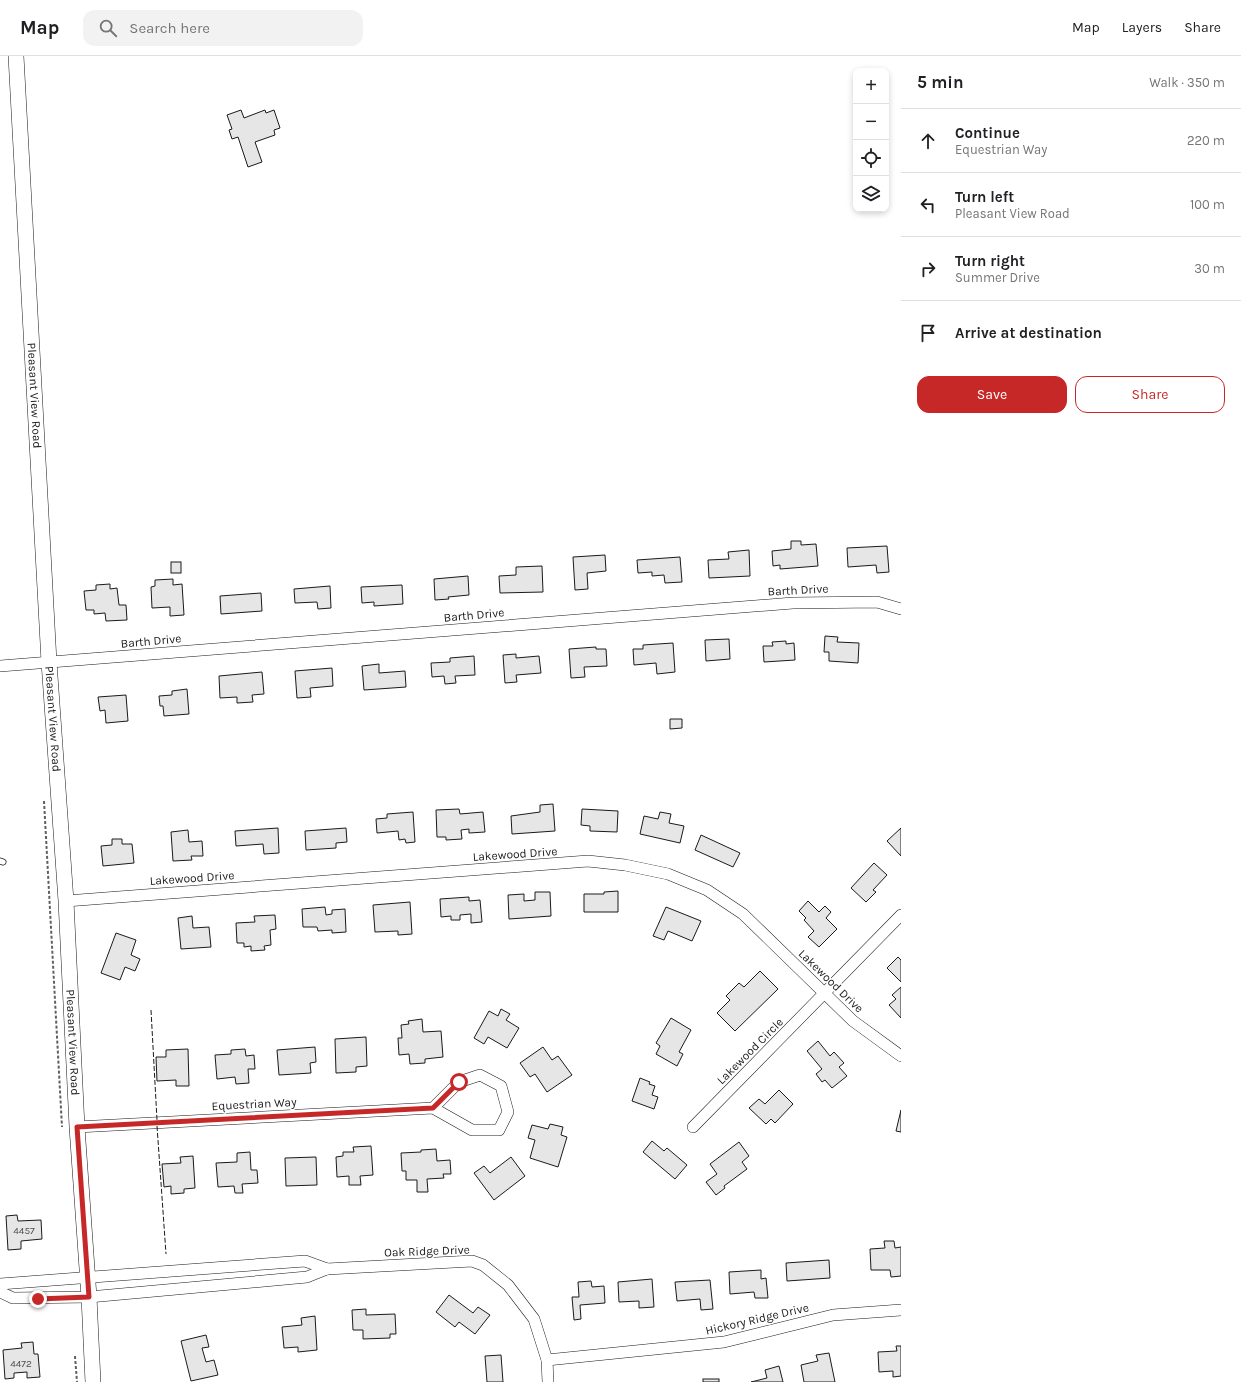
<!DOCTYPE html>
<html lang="en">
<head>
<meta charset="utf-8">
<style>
  body { margin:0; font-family:Karla,sans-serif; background:#f2f2f2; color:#202124 }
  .controls { position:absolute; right:12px; top:12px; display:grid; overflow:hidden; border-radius:8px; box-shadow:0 2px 6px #0003 }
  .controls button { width:36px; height:36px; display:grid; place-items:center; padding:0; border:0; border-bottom:1px solid #e0e0e0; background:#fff; color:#202124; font:20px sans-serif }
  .stop { position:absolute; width:12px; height:12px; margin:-9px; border:3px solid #c62828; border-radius:50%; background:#fff }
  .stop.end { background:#c62828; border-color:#fff; box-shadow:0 1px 4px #0008 }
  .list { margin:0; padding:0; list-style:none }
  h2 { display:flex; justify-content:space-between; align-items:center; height:52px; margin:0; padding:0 16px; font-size:17px }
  h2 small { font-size:13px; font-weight:400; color:#757577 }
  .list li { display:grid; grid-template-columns:26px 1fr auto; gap:12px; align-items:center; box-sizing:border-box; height:64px; padding:0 16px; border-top:1px solid #e0e0e0 }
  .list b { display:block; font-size:15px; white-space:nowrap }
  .list p { margin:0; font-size:13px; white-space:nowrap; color:#757577 }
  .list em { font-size:13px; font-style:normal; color:#757577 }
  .actions { display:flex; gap:8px; padding:12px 16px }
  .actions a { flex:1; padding:9px 0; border:1px solid #c62828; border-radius:12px; text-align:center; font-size:14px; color:#c62828 }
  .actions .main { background:#c62828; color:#fff }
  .icon { flex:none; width:22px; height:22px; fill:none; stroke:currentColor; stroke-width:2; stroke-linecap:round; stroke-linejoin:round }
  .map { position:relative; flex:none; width:901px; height:1326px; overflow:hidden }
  header { display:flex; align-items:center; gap:24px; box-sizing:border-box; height:56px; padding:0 20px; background:#fff; border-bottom:1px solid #e0e0e0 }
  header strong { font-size:19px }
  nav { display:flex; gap:22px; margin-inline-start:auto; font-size:14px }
  .search { width:280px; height:36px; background:#f2f2f2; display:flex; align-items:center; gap:10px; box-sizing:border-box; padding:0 14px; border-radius:12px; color:#757577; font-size:15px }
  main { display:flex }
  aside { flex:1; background:#fff }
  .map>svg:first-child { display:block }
</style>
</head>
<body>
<header>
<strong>Map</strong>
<div class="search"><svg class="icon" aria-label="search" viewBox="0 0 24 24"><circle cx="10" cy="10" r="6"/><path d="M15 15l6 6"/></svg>Search here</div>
<nav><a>Map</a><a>Layers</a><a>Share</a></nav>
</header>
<main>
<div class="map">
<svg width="901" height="1326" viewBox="0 0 901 1326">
  <rect width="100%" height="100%" fill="#fff"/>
  <g fill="#e6e6e6" stroke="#1a1a1a">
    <path d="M 241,54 L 244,62 L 265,54 L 266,57 L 274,54 L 280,72 L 274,74 L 275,79 L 255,86 L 262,106 L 248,111 L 238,81 L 232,83 L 229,74 L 232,73 L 227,59 Z"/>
    <path d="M 791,485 L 801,485 L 801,489 L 816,488 L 818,510 L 780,513 L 780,509 L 773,510 L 772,495 L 791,493 Z"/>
    <path d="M 887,490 L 889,516 L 877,517 L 876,509 L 848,511 L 847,492 Z"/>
    <path d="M 749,494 L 750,520 L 709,522 L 708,504 L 729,503 L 728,496 Z"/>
    <path d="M 605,499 L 606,515 L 587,517 L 588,533 L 575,534 L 573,501 Z"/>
    <path d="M 680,501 L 682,526 L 665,527 L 664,519 L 652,520 L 652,516 L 638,517 L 637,504 Z"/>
    <rect x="171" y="506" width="10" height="11"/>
    <path d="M 542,510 L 543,536 L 500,537 L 499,520 L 516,519 L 516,511 Z"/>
    <path d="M 468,520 L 469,539 L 448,541 L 449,543 L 435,544 L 434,523 Z"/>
    <path d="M 173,523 L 173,529 L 182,528 L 184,559 L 170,560 L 170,551 L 152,552 L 151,531 L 155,530 L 155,524 Z"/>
    <path d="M 110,528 L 110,533 L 117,532 L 119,549 L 126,549 L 127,564 L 106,565 L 105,557 L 94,558 L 94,554 L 86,554 L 84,535 L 96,534 L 96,529 Z"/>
    <path d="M 402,529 L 403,548 L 374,550 L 374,546 L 362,547 L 361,531 Z"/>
    <path d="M 330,530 L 331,552 L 318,553 L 317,546 L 295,547 L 294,533 Z"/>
    <path d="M 261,537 L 262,555 L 221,558 L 220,540 Z"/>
    <path d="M 825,580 L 838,581 L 837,586 L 859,587 L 858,607 L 829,605 L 829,596 L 824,596 Z"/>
    <path d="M 729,583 L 730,603 L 706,605 L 705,584 Z"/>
    <path d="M 786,585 L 786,588 L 794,587 L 795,604 L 764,606 L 763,590 L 773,590 L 772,586 Z"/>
    <path d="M 673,587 L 675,616 L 657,618 L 656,607 L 634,609 L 633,593 L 643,593 L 643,589 Z"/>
    <path d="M 596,591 L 596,593 L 606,593 L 607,610 L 584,611 L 585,621 L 571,622 L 569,593 Z"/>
    <path d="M 516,598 L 516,602 L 539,600 L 541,617 L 516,619 L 517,626 L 505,627 L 503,599 Z"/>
    <path d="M 474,600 L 475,619 L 455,620 L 456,627 L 445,628 L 444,620 L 432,621 L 431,607 L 450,606 L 450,602 Z"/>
    <path d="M 379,608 L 379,617 L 405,615 L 406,631 L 364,634 L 362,610 Z"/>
    <path d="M 332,612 L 333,630 L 310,632 L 311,641 L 297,642 L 295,615 Z"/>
    <path d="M 262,616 L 264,638 L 252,639 L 253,646 L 237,647 L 237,641 L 220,642 L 219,620 Z"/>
    <path d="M 187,633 L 189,658 L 164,660 L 163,650 L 160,650 L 159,640 L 172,639 L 172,635 Z"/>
    <path d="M 126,639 L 128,665 L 106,667 L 105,654 L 100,655 L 98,641 Z"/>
    <path d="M 670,663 L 682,663 L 682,672 L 670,673 Z"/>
    <path d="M 553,748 L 555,775 L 512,778 L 511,760 L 540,756 L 540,749 Z"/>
    <path d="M 459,753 L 460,758 L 483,756 L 485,776 L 469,777 L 469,773 L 461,774 L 462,783 L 446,784 L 446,781 L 437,781 L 436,754 Z"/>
    <path d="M 582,753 L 618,755 L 617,776 L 590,775 L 590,770 L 581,769 Z"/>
    <path d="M 413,756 L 415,786 L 406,787 L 405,783 L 399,784 L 398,775 L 377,777 L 376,763 L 387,762 L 387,758 Z"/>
    <path d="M 660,756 L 671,758 L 669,767 L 684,770 L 680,787 L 640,778 L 644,760 L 658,763 Z"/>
    <path d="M 278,772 L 279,797 L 264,798 L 263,788 L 236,790 L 235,775 Z"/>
    <path d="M 346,772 L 347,786 L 336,787 L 336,792 L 306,794 L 305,775 Z"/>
    <path d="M 901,772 L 901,800 L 887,785 Z"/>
    <path d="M 188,774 L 189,786 L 202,785 L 203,800 L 191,800 L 192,804 L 173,805 L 171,776 Z"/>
    <path d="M 701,779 L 740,797 L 733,811 L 695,794 Z"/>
    <path d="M 112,783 L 122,783 L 122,788 L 132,788 L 134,807 L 103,810 L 101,790 L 112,789 Z"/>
    <path d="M 874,807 L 887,819 L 873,834 L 876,836 L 866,846 L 851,832 Z"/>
    <path d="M 618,835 L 618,856 L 584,856 L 584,838 L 604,838 L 604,836 Z"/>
    <path d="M 535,836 L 550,836 L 551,860 L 509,863 L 508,839 L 524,838 L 524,845 L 535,844 Z"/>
    <path d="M 469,841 L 469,845 L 480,844 L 482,866 L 471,867 L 471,858 L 460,859 L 460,864 L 451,864 L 451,860 L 441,861 L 440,843 Z"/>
    <path d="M 808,845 L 819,856 L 825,850 L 831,856 L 826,862 L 837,873 L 819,891 L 808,881 L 814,875 L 804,864 L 806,862 L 799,855 Z"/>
    <path d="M 410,846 L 412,878 L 398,879 L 398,875 L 375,876 L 373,849 Z"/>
    <path d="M 325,851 L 326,859 L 332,858 L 332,854 L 345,853 L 346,876 L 332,877 L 332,874 L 318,875 L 317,871 L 303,871 L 302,853 Z"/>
    <path d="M 666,851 L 701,865 L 692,885 L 668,875 L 664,884 L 653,880 Z"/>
    <path d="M 275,859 L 276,873 L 270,874 L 271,889 L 264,890 L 265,894 L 251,895 L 251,890 L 244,891 L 244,887 L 237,887 L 236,867 L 255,866 L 254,860 Z"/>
    <path d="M 192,860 L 193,872 L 209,871 L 211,891 L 181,893 L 178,862 Z"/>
    <path d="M 116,877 L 136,884 L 131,899 L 140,903 L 135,915 L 125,911 L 120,924 L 101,917 Z"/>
    <path d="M 898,901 L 901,904 L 901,926 L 887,912 Z"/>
    <path d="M 760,915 L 778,933 L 735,975 L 717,957 L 730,944 L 726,940 L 739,927 L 744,931 Z"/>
    <path d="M 901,931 L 901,962 L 889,949 L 896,943 L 892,939 Z"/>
    <path d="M 501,953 L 510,958 L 506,964 L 519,972 L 507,992 L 488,981 L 484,988 L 474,982 L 489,955 L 498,960 Z"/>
    <path d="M 671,962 L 691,974 L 679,996 L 683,998 L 677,1010 L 656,998 L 660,990 L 656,987 Z"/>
    <path d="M 422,963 L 423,976 L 441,975 L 443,1001 L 425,1003 L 425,1007 L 410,1008 L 409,998 L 399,999 L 398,982 L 402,982 L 401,969 L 409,968 L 408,965 Z"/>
    <path d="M 366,981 L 367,1010 L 356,1011 L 356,1016 L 336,1017 L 335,983 Z"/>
    <path d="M 818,985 L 830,1000 L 834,996 L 844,1007 L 839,1011 L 847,1020 L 832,1032 L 825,1024 L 822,1026 L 816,1018 L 822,1013 L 807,995 Z"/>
    <path d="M 315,991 L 316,1006 L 310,1007 L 311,1017 L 279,1019 L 277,994 Z"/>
    <path d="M 543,991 L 552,1004 L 558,1000 L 572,1019 L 547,1036 L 535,1018 L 530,1021 L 520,1007 Z"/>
    <path d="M 188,993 L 189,1030 L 176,1030 L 176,1024 L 157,1025 L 156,1001 L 166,1001 L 166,994 Z"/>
    <path d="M 245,993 L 246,1000 L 254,999 L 255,1013 L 248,1013 L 249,1027 L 236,1028 L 235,1021 L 217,1023 L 215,999 L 231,998 L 231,994 Z"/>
    <path d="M 640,1022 L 650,1026 L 649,1028 L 655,1030 L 652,1039 L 658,1041 L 654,1053 L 632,1045 Z"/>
    <path d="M 779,1034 L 793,1048 L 775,1067 L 771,1063 L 766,1068 L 749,1052 L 759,1043 L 765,1048 Z"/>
    <path d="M 901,1054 L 901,1076 L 896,1075 Z"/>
    <path d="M 550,1068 L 563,1071 L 561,1079 L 567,1081 L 558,1111 L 530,1102 L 535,1084 L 528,1082 L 532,1069 L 548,1073 Z"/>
    <path d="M 652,1085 L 664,1095 L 667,1092 L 687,1109 L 675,1123 L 643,1096 Z"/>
    <path d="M 739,1086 L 749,1100 L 742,1106 L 747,1113 L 724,1130 L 725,1132 L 716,1139 L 706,1126 L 717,1118 L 710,1108 Z"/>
    <path d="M 371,1090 L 373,1119 L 360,1120 L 361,1129 L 349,1129 L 349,1120 L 337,1121 L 336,1101 L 343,1100 L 343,1096 L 354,1096 L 353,1091 Z"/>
    <path d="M 436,1093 L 437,1105 L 450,1104 L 451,1118 L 443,1118 L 444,1122 L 427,1123 L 428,1136 L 417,1136 L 417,1124 L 406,1124 L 406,1115 L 402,1115 L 401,1097 L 421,1096 L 421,1094 Z"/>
    <path d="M 250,1096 L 251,1114 L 257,1114 L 258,1127 L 242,1128 L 243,1137 L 235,1137 L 234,1130 L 218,1131 L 216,1107 L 237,1106 L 237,1097 Z"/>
    <path d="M 193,1100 L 195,1132 L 184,1133 L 184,1137 L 171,1138 L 171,1130 L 164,1131 L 162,1108 L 181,1107 L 180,1101 Z"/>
    <path d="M 316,1101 L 317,1129 L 286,1130 L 285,1102 Z"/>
    <path d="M 511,1101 L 525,1120 L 494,1144 L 474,1117 L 484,1110 L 490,1117 Z"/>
    <path d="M 17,1159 L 18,1165 L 41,1164 L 42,1183 L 21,1185 L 21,1193 L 8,1194 L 6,1160 Z"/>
    <path d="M 884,1185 L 894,1185 L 895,1192 L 901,1191 L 901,1220 L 891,1221 L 890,1214 L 871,1214 L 870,1193 L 885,1192 Z"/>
    <path d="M 829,1204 L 830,1222 L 787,1225 L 786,1207 Z"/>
    <path d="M 761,1214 L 761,1223 L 766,1222 L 768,1242 L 755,1242 L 754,1236 L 730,1238 L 729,1216 Z"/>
    <path d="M 652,1223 L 654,1251 L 639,1252 L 639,1245 L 619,1246 L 618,1226 Z"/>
    <path d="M 710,1224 L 713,1253 L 701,1254 L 700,1243 L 677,1245 L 675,1226 Z"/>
    <path d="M 591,1225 L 592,1231 L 604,1230 L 605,1247 L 580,1249 L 581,1263 L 574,1264 L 572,1241 L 579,1241 L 578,1226 Z"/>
    <path d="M 449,1239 L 473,1257 L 478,1251 L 490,1259 L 475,1278 L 459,1266 L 455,1271 L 436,1256 Z"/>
    <path d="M 366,1253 L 366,1259 L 395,1258 L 396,1278 L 390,1278 L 390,1282 L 363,1283 L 363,1274 L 353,1274 L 352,1254 Z"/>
    <path d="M 315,1260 L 317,1294 L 298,1296 L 298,1291 L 284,1292 L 282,1271 L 302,1269 L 301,1262 Z"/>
    <path d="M 206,1279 L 209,1291 L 202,1292 L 206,1306 L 214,1304 L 218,1319 L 191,1325 L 181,1285 Z"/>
    <path d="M 33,1286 L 34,1298 L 38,1298 L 40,1321 L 27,1322 L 27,1316 L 14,1317 L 14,1322 L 5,1323 L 3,1294 L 22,1292 L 21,1287 Z"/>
    <path d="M 896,1290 L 901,1290 L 901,1320 L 893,1321 L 893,1315 L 879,1316 L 878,1296 L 897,1295 Z"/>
    <path d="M 829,1297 L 835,1326 L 804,1326 L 801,1309 L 818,1305 L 816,1299 Z"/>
    <path d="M 501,1299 L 503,1326 L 487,1326 L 485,1300 Z"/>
    <path d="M 779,1310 L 783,1326 L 751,1326 L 767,1322 L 765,1314 Z"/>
    <rect x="703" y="1323" width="16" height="3"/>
  </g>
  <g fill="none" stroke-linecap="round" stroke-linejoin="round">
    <g stroke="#1a1a1a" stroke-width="7">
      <path id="lane" d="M 0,805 L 3,806"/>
    </g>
    <g stroke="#1a1a1a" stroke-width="12">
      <g id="street">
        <path d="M 0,610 L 793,547 L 877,546 L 901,553"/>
        <path d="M 66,845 L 588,805 L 625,809 L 668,818 L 707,834 L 743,858 L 853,965 L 901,1000"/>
        <path d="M 77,1071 L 433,1052 L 472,1074 L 499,1074 L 508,1056 L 501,1030 L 480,1019 L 459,1026 L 433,1052"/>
        <path d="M 693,1071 L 901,859"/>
        <path d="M 0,1228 L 305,1205 L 327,1213"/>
        <path d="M 0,1236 L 13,1242 L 89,1241 L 307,1221 L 327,1213 L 472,1205 L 483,1209 L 508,1229 L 534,1263 L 547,1304 L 548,1326"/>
        <path d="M 547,1304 L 724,1286 L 833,1259 L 901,1254"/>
      </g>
    </g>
    <g stroke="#1a1a1a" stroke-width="16">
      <g id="secondary">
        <path id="s1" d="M 16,0 L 49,606 L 66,845 L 77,1071 L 89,1241 L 93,1326"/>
      </g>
    </g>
    <g stroke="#5f5f5f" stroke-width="2" stroke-dasharray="3 2" stroke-linecap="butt">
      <path d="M 44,745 L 62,1071"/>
      <path d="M 75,1300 L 77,1326"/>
    </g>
    <use href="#lane" stroke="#fff" stroke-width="5.5"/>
    <use href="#street" stroke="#fff" stroke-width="11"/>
    <use href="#secondary" stroke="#fff" stroke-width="15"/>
    <g stroke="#1a1a1a" stroke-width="1" stroke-dasharray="5 2" stroke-linecap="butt">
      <path d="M 151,954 L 157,1064"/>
      <path d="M 157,1070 L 166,1198"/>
    </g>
  </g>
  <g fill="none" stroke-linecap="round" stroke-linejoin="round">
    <path stroke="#c62828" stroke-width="5" d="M 38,1243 L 89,1241 L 77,1071 L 433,1052 L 459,1026"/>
  </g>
  <g text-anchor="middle" stroke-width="3" stroke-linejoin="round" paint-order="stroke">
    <g font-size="10" fill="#4d4d4d">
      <text x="24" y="1178">4457</text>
      <text x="21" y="1311">4472</text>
    </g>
    <g font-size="12" fill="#1a1a1a" stroke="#fff">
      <text dy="4" stroke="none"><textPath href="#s1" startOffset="340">Pleasant View Road</textPath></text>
      <text transform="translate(798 534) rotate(-3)" y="4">Barth Drive</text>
      <text transform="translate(474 559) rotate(-5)" y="4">Barth Drive</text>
      <text transform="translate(151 585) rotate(-5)" y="4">Barth Drive</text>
      <text dy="4" stroke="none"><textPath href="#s1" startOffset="664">Pleasant View Road</textPath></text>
      <text transform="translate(515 798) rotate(-4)" y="4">Lakewood Drive</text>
      <text transform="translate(192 822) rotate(-4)" y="4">Lakewood Drive</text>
      <text transform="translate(831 925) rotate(44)" y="4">Lakewood Drive</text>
      <text dy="4" stroke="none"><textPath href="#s1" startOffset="988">Pleasant View Road</textPath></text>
      <text transform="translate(750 995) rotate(-45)" y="4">Lakewood Circle</text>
      <text transform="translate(254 1048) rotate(-3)" y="4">Equestrian Way</text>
      <text transform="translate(427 1195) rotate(-2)" y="4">Oak Ridge Drive</text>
      <text transform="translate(757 1263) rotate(-13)" y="4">Hickory Ridge Drive</text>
    </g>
  </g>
</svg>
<div class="controls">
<button>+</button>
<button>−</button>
<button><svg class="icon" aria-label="locate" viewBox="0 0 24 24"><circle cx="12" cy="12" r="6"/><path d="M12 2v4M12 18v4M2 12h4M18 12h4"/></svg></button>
<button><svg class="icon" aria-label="layers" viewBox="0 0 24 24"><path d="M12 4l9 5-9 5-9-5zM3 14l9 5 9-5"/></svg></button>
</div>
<div class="stop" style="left:459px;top:1026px"></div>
<div class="stop end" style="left:38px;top:1243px"></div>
</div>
<aside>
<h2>5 min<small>Walk · 350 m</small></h2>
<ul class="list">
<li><svg class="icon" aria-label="ahead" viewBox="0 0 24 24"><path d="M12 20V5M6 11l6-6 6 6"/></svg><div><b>Continue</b><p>Equestrian Way</p></div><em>220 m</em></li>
<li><svg class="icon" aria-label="left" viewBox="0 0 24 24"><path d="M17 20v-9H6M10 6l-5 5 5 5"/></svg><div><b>Turn left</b><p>Pleasant View Road</p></div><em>100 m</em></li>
<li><svg class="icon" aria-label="right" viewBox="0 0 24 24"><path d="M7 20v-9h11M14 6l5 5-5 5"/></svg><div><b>Turn right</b><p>Summer Drive</p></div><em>30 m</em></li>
<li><svg class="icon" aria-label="arrive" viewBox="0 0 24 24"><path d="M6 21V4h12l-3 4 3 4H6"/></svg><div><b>Arrive at destination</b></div></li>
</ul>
<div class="actions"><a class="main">Save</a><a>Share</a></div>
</aside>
</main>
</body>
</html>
